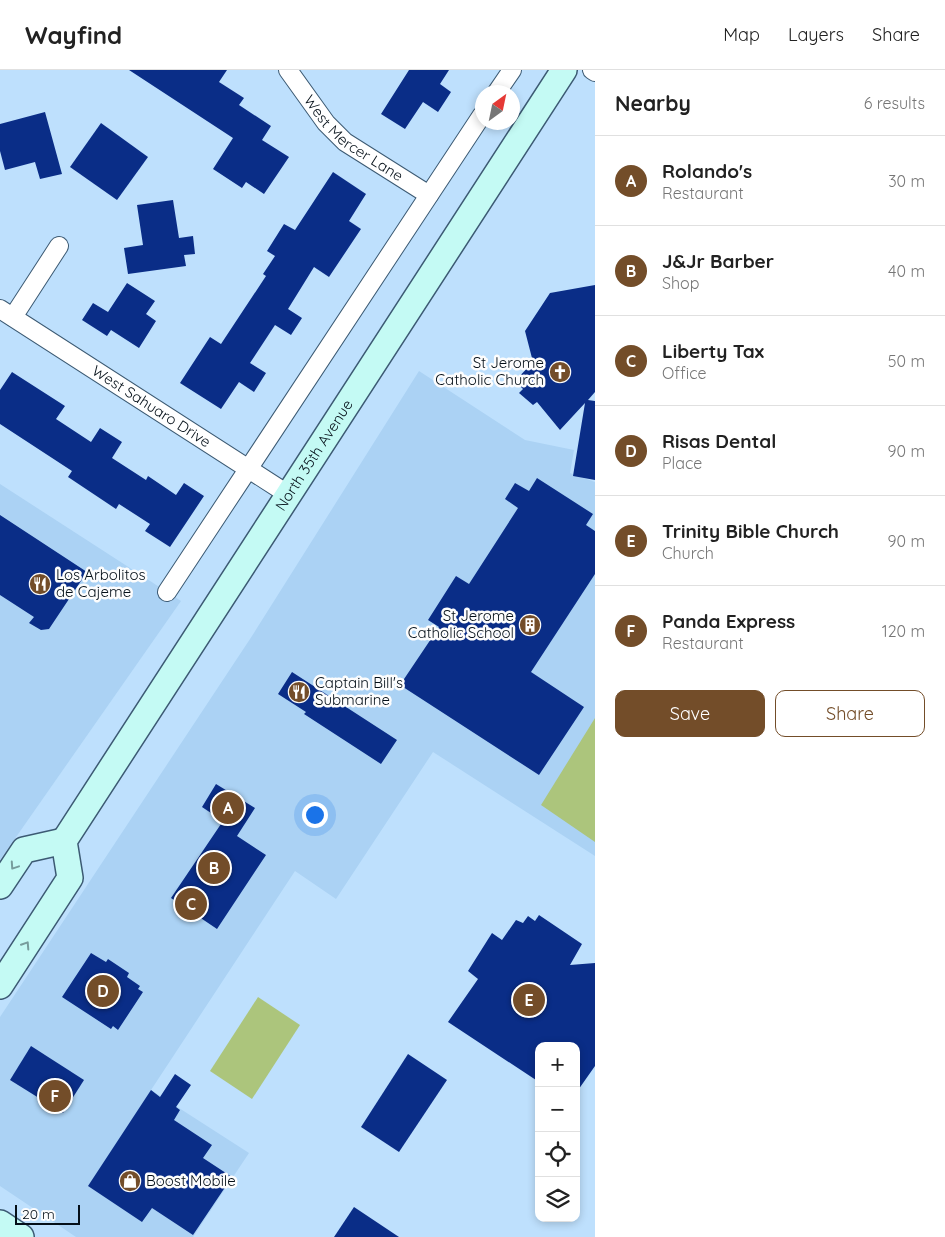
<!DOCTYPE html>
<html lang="en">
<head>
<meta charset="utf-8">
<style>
  body { margin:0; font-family:Quicksand,sans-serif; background:#f6f6f6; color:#222 }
  .controls { position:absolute; right:15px; bottom:15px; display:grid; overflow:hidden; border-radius:10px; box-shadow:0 2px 8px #0003 }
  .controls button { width:45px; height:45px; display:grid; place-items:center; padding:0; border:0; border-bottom:1px solid #e0e0e0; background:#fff; color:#222; font:25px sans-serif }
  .compass { position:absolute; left:475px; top:15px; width:45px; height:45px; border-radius:50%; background:#fff; box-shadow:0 2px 8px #0003; rotate:33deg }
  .scale { position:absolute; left:15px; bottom:12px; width:65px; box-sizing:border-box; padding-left:5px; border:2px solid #040f18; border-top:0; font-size:14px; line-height:18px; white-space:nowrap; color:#040f18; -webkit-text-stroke:4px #fdfdfd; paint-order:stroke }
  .you { position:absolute; left:314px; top:744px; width:18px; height:18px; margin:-12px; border:4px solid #fff; border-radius:50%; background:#1a73e8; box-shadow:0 0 0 8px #1a73e833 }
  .badge { display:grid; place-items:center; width:32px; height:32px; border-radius:50%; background:#734d29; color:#fff; font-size:16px; font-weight:700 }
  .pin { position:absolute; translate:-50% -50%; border:2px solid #fff; box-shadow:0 1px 5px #0006 }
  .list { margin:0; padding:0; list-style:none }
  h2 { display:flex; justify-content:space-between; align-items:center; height:65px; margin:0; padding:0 20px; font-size:21px }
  h2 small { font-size:16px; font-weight:400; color:#767676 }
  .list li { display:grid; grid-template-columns:32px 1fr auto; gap:15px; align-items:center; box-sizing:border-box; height:90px; padding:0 20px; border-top:1px solid #e0e0e0 }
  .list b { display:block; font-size:19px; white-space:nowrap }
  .list p { margin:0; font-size:16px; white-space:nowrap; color:#767676 }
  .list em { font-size:16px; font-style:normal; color:#767676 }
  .actions { display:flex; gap:10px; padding:15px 20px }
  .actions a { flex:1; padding:11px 0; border:1px solid #734d29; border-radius:10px; text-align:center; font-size:18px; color:#734d29 }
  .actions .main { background:#734d29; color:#fff }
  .icon { flex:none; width:28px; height:28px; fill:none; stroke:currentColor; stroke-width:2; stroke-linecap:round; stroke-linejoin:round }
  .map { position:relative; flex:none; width:595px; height:1167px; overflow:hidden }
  header { display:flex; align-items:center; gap:30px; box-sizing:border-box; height:70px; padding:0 25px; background:#fff; border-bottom:1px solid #e0e0e0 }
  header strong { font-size:24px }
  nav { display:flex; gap:28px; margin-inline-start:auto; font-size:18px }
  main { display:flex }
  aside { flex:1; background:#fff }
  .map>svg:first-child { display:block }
</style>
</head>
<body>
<header>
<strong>Wayfind</strong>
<nav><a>Map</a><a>Layers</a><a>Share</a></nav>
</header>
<main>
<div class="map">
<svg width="595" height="1167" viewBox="0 0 595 1167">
  <rect width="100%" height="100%" fill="#bee0fd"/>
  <g fill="#abd2f4">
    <path d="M 419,301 L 525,370 L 574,380 L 570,403 L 595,412 L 595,786 L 433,682 L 336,829 L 295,801 L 151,1020 L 249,1083 L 193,1167 L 76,1167 L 0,1116 L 0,947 L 252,566 Z"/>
    <path d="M 0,414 L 181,531 L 0,790 Z"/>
  </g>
  <g fill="#acc57c">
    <path d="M 595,648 L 595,772 L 541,735 Z"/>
    <path d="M 258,927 L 300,955 L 252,1029 L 210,1001 Z"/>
  </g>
  <g fill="#0a2d87">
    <path d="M 129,0 L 227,0 L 219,12 L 244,28 L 239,35 L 271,56 L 262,70 L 289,87 L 264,124 L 246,112 L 242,118 L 213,99 L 233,68 Z"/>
    <path d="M 409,0 L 449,0 L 440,14 L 451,22 L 438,42 L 423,32 L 405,59 L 381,44 Z"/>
    <path d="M 45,42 L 62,104 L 40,109 L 35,92 L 5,100 L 0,81 L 0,54 Z"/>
    <path d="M 101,53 L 148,87 L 117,130 L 70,97 Z"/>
    <path d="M 333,102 L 366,124 L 349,151 L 361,159 L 329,207 L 314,197 L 288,239 L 302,248 L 291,265 L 275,255 L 250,293 L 266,303 L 254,322 L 239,312 L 221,339 L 180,313 L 210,267 L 221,274 L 266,206 L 263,204 L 275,186 L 267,181 L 284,154 L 295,160 Z"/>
    <path d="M 173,130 L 179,168 L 193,166 L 195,184 L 184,185 L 186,196 L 128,204 L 124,178 L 143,175 L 137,135 Z"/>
    <path d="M 127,213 L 155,231 L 146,244 L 156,251 L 139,278 L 111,260 L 107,266 L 82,250 L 93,233 L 108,242 Z"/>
    <path d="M 595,215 L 595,322 L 588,330 L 595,331 L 595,410 L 573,406 L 585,333 L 560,360 L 537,332 L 533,335 L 519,323 L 523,319 L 515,311 L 533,292 L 525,261 L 550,223 Z"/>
    <path d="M 12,302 L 65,336 L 56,349 L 91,372 L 100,358 L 122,372 L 112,388 L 146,410 L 148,406 L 176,425 L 184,413 L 204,426 L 170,477 L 145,461 L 150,454 L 119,434 L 116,439 L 68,407 L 72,401 L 0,354 L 0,320 Z"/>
    <path d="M 537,408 L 593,444 L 586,455 L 595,461 L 595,504 L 531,602 L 584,637 L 539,705 L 400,615 L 439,557 L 428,550 L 456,506 L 469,514 L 518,438 L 505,429 L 515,413 L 529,421 Z"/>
    <path d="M 0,445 L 87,502 L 49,559 L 41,560 L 29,553 L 34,547 L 0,525 Z"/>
    <path d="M 292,602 L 397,670 L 381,694 L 304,644 L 306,642 L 278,624 Z"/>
    <path d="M 216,714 L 255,738 L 237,766 L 266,785 L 217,859 L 171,828 L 223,751 L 202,737 Z"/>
    <path d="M 539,845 L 582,874 L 570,895 L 595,893 L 595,996 L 576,1023 L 576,976 L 539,976 L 539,1012 L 448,952 L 478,909 L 468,901 L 492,863 L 502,870 L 516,850 L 523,853 L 528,846 L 535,851 Z"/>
    <path d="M 91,883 L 106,892 L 108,889 L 129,903 L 127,907 L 140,916 L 138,919 L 143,922 L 118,960 L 113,956 L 111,959 L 62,927 Z"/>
    <path d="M 31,976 L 84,1010 L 63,1043 L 10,1010 Z"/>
    <path d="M 408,984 L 447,1010 L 399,1082 L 361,1057 Z"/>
    <path d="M 175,1004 L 191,1015 L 176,1037 L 180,1040 L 174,1050 L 212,1075 L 203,1088 L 232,1107 L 193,1165 L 152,1138 L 142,1152 L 88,1116 L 151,1020 L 160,1027 Z"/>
    <path d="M 354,1137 L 399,1167 L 334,1167 Z"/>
  </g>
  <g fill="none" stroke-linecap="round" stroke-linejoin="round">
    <g stroke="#3c5a73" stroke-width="20">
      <g id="street">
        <path id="s1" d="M 288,0 L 326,53 L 345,72 L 429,125"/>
        <path d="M 592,0 L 595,2"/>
        <path d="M 497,22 L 512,0"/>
        <path id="s2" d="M 0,239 L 289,425"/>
        <path d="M 13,247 L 59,176"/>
        <path d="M 167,522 L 482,45"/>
      </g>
    </g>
    <g stroke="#3c5a73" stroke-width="28">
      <g id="secondary">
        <path d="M 0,816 L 24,780 L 64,771"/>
        <path id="s3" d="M 0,916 L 70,808 L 64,771 L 564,0"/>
        <path d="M 0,1153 L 21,1167"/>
      </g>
    </g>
    <use href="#street" stroke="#fff" stroke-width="18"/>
    <use href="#secondary" stroke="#c4faf4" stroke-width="25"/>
  </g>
  <defs><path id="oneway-chevron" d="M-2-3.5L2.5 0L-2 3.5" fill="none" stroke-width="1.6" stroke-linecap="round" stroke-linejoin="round" transform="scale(1.25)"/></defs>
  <g stroke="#779c9c">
    <use href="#oneway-chevron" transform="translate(14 796) rotate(124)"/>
    <use href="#oneway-chevron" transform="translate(26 875) rotate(-57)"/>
  </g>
  <defs>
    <g id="church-disc" transform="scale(1.125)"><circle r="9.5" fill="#734d29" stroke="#fdfdfd"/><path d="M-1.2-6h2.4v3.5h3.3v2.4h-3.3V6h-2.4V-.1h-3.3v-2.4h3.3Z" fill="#fff"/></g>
    <g id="restaurant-disc" transform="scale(1.125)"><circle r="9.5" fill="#734d29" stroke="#fdfdfd"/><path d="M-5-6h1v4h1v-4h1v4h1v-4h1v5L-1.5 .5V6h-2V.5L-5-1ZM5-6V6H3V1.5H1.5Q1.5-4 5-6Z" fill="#fff"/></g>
    <g id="building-disc" transform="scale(1.125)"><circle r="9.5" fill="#734d29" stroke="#fdfdfd"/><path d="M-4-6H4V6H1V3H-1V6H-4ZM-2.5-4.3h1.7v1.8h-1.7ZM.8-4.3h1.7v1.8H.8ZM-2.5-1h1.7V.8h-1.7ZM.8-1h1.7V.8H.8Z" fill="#fff"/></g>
    <g id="shop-disc" transform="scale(1.125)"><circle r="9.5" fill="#734d29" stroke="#fdfdfd"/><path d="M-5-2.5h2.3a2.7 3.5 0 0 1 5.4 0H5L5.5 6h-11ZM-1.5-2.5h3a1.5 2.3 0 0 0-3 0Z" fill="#fff"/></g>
  </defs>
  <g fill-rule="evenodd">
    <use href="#church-disc" x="560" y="302"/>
    <use href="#restaurant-disc" x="40" y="514"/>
    <use href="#building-disc" x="530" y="555"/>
    <use href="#restaurant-disc" x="299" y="622"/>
    <use href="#shop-disc" x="130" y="1111"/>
  </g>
  <g text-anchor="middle" stroke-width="5" stroke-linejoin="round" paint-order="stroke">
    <g font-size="15" fill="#040f18" stroke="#fdfdfd">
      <text dy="5" stroke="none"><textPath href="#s1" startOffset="96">West Mercer Lane</textPath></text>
      <text dy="5" stroke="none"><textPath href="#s2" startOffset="180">West Sahuaro Drive</textPath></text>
      <text dy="5" stroke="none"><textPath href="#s3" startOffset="626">North 35th Avenue</textPath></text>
    </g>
    <g font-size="15" fill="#040f18" stroke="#fdfdfd" text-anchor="start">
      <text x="544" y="298" text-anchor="end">St Jerome<tspan x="544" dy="17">Catholic Church</tspan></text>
      <text x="56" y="510">Los Arbolitos<tspan x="56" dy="17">de Cajeme</tspan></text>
      <text x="514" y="551" text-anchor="end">St Jerome<tspan x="514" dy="17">Catholic School</tspan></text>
      <text x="315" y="618">Captain Bill's<tspan x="315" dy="17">Submarine</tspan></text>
      <text x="146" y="1116">Boost Mobile</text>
    </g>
  </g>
</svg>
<div class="controls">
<button>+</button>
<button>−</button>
<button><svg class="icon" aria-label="locate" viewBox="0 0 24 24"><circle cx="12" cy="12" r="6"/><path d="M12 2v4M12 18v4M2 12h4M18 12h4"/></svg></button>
<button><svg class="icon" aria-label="layers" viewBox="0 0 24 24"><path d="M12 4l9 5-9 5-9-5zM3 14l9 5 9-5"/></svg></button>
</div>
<svg class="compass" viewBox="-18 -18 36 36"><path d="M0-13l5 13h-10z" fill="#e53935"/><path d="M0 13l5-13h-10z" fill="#767676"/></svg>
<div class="scale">20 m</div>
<div class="you"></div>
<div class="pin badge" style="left:228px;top:738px">A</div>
<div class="pin badge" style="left:214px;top:798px">B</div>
<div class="pin badge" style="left:191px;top:834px">C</div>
<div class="pin badge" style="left:103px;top:921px">D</div>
<div class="pin badge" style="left:529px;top:930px">E</div>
<div class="pin badge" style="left:55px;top:1026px">F</div>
</div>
<aside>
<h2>Nearby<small>6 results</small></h2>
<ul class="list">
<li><span class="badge">A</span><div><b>Rolando's</b><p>Restaurant</p></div><em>30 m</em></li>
<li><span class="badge">B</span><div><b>J&amp;Jr Barber</b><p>Shop</p></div><em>40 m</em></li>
<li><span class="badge">C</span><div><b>Liberty Tax</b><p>Office</p></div><em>50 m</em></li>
<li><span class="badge">D</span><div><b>Risas Dental</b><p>Place</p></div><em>90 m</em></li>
<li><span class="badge">E</span><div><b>Trinity Bible Church</b><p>Church</p></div><em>90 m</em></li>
<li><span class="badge">F</span><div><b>Panda Express</b><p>Restaurant</p></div><em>120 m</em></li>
</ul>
<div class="actions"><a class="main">Save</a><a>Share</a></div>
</aside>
</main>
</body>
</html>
